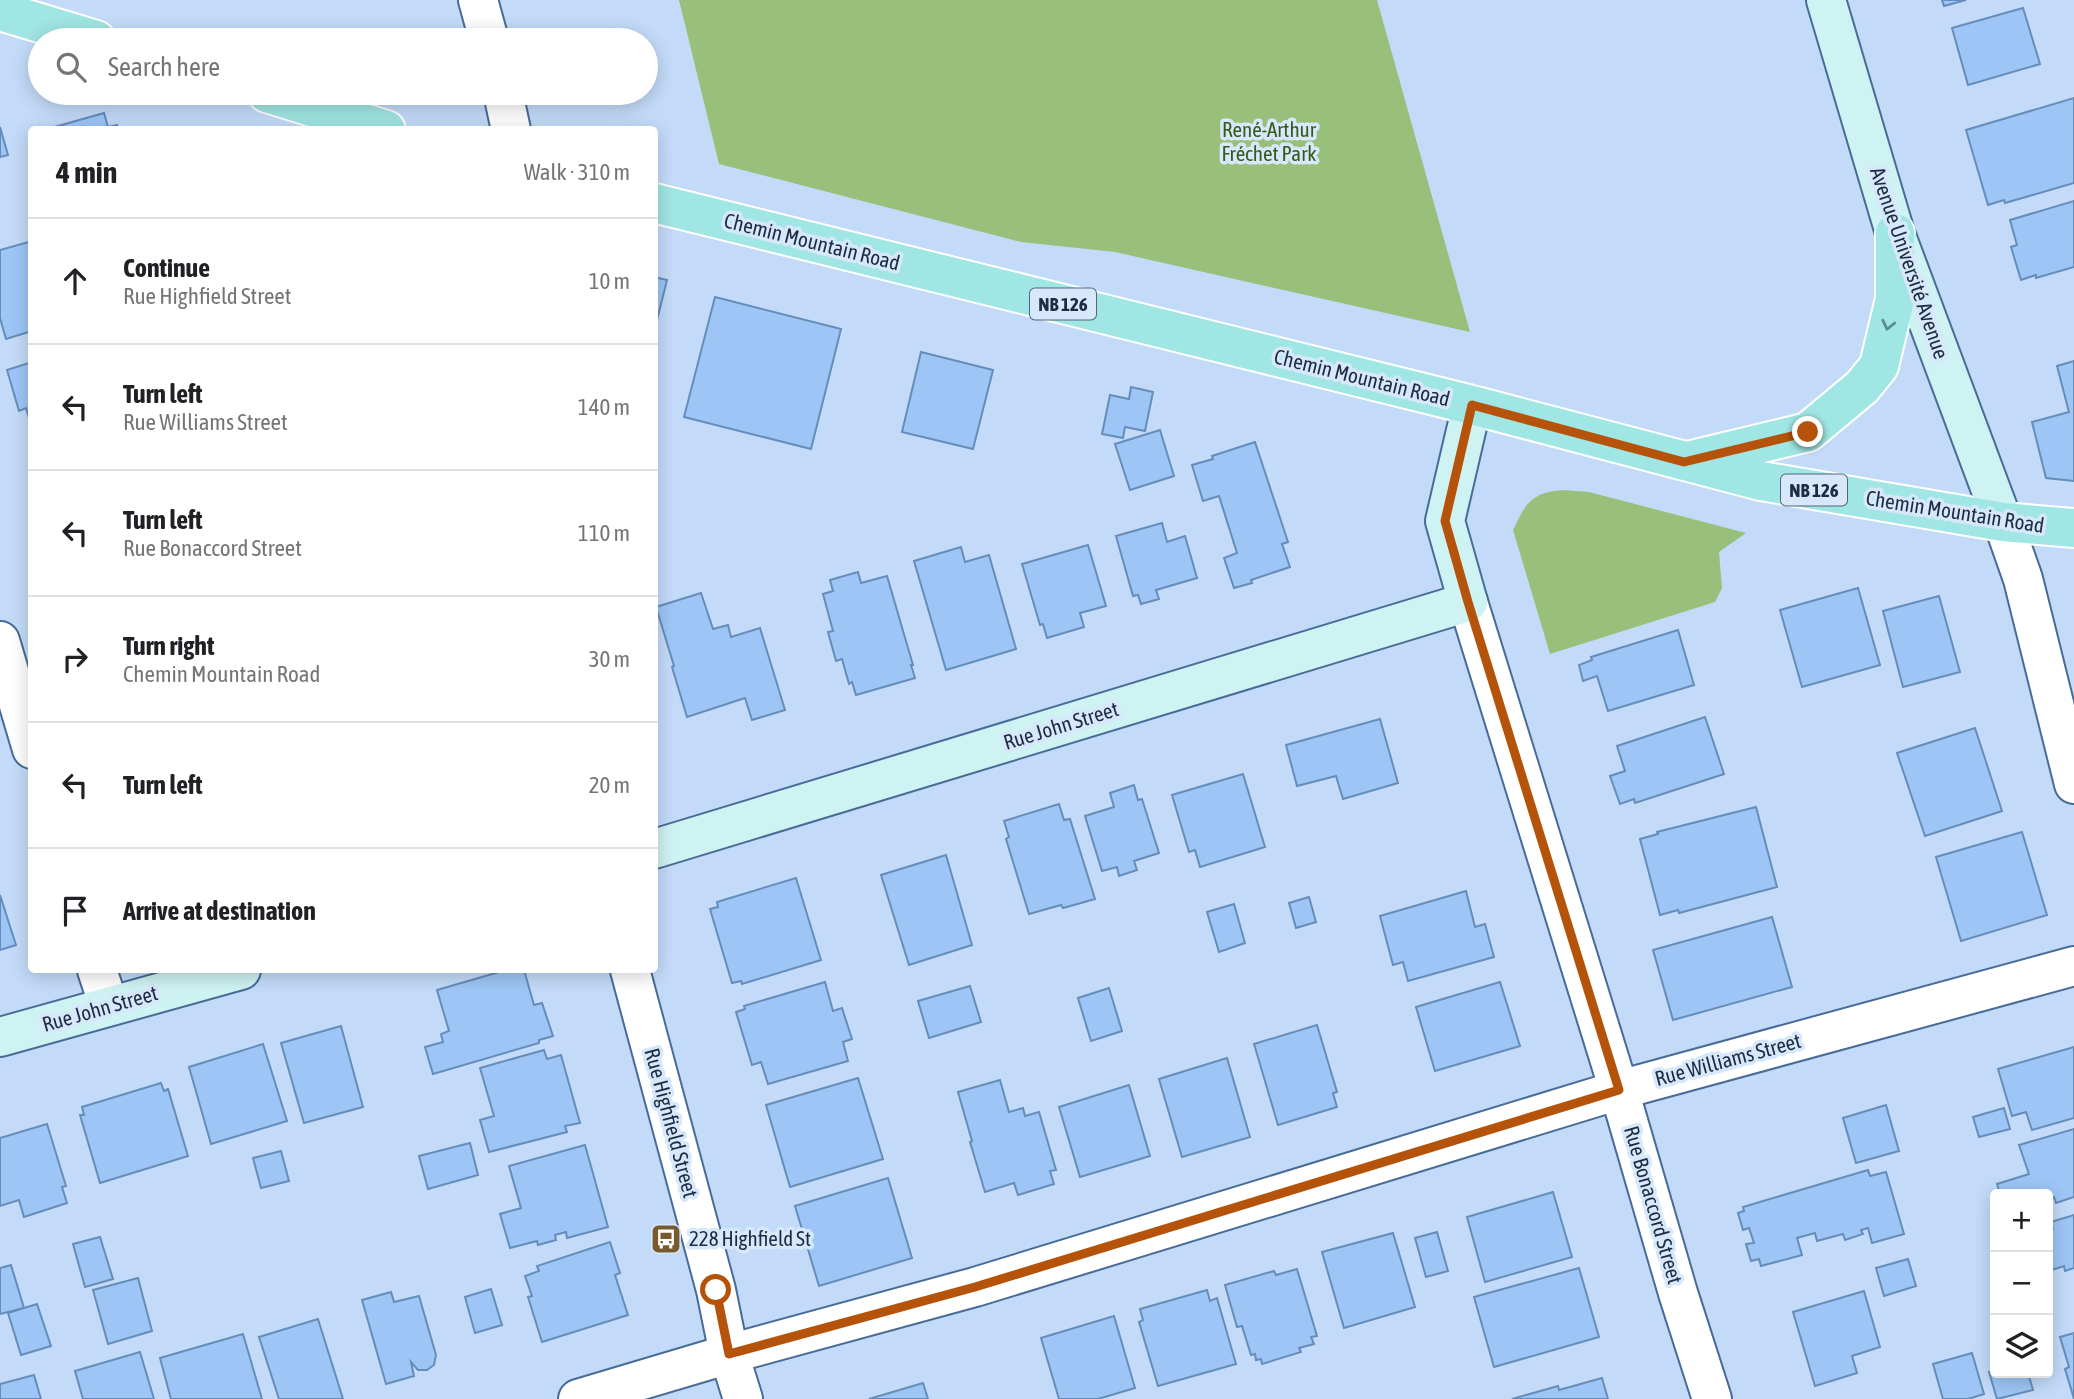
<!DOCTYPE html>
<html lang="en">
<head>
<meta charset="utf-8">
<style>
  body { margin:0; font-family:"Asap Condensed",sans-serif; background:#f2f2f2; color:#202124 }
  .controls { position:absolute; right:21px; bottom:21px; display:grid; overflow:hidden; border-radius:7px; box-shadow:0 4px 18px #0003 }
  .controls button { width:63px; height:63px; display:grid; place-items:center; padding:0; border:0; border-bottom:2px solid #e0e0e0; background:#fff; color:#202124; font:35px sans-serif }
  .stop { position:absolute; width:21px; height:21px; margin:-16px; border:5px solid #b45309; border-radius:50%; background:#fff }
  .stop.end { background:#b45309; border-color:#fff; box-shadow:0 2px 7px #0008 }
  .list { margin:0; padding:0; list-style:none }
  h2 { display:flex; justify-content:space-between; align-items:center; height:91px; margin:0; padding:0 28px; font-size:30px }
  h2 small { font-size:23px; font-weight:400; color:#757577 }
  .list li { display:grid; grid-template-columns:46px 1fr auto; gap:21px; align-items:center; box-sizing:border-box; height:126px; padding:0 28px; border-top:2px solid #e0e0e0 }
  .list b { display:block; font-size:26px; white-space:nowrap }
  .list p { margin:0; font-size:23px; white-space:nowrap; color:#757577 }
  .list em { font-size:23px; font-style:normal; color:#757577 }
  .icon { flex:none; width:38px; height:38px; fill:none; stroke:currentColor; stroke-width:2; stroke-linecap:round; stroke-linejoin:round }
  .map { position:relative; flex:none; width:2074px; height:1399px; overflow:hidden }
  .search { position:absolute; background:#fff; box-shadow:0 4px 18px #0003; left:28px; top:28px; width:630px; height:77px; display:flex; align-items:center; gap:18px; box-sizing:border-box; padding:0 24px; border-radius:38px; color:#757577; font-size:26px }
  .panel { position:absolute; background:#fff; box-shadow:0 4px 18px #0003; left:28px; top:126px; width:630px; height:847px; border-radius:7px }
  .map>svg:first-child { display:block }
</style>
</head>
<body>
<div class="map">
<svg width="2074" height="1399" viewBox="0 0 2074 1399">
  <rect width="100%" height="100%" fill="#c3dbf9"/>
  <g fill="#98c07b">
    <path d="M 679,0 L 1377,0 L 1470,332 L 1115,252 L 1021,242 L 719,164 Z"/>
    <path d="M 1562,490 L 1589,492 L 1746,533 L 1719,552 L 1722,588 L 1715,602 L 1550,654 L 1513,530 C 1526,503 1531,493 1562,490 Z"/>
  </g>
  <g fill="#9dc6f6" stroke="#668dba" stroke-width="2">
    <path d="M 1942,0 L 1966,0 L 1944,6 Z"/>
    <path d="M 2023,8 L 2040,64 L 1968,85 L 1952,28 Z"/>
    <path d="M 2074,98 L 2074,183 L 2005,203 L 2004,200 L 1988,205 L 1966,130 Z"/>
    <path d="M 104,113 L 108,127 L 117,125 L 118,130 L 52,130 L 51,128 Z"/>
    <path d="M 0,127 L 8,155 L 0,157 Z"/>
    <path d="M 2074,201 L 2074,267 L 2036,278 L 2036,275 L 2021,280 L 2011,247 L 2017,245 L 2010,220 Z"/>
    <path d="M 32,241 L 32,331 L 6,339 L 0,318 L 0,250 Z"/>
    <path d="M 654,277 L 667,280 L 654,332 Z"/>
    <path d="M 715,297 L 841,329 L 811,449 L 684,417 Z"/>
    <path d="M 921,352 L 993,370 L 973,449 L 902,432 Z"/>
    <path d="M 2074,361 L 2074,481 L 2046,478 L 2032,422 L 2069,412 L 2057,366 Z"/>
    <path d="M 32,362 L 32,428 L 26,408 L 19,411 L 7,370 Z"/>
    <path d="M 1131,387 L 1153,392 L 1145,431 L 1125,427 L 1123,438 L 1102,434 L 1110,395 L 1129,399 Z"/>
    <path d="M 1160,430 L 1174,476 L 1130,490 L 1115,444 Z"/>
    <path d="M 1255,442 L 1288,542 L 1282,544 L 1290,567 L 1251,580 L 1252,583 L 1234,588 L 1224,558 L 1237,553 L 1219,496 L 1203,501 L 1192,465 L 1213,459 L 1212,456 Z"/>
    <path d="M 1162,523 L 1167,542 L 1185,536 L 1197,578 L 1156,590 L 1159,599 L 1141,604 L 1138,595 L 1133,596 L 1116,536 Z"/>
    <path d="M 1088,545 L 1106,606 L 1080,613 L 1084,627 L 1047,638 L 1043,624 L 1040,625 L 1022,564 Z"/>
    <path d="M 961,547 L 965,562 L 989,555 L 1016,649 L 946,670 L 914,561 Z"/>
    <path d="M 858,572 L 861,583 L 887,576 L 913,665 L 911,665 L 915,678 L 856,695 L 852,682 L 849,684 L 842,659 L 836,661 L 828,632 L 833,631 L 823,594 L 833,591 L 830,580 Z"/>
    <path d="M 1858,588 L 1880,665 L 1802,687 L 1780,610 Z"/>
    <path d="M 701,593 L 713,629 L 728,625 L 731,637 L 760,628 L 785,710 L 752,720 L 745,698 L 687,717 L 672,667 L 674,666 L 656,607 Z"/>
    <path d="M 1939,596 L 1960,672 L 1903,687 L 1883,611 Z"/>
    <path d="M 1678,630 L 1694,685 L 1608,711 L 1597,676 L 1583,681 L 1579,665 L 1592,660 L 1591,657 Z"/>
    <path d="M 1705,717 L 1724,774 L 1635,803 L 1634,799 L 1620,804 L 1610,776 L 1625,771 L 1617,746 Z"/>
    <path d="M 1380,719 L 1398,783 L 1343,799 L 1336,776 L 1297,786 L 1286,745 Z"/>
    <path d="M 1975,728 L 2002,811 L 1925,836 L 1897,753 Z"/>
    <path d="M 1243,774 L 1265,847 L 1200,867 L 1195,850 L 1189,852 L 1172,795 Z"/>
    <path d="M 1134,785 L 1138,800 L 1142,799 L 1159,853 L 1134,861 L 1137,870 L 1119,876 L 1117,867 L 1102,871 L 1085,816 L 1114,807 L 1110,793 Z"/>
    <path d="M 1059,804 L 1064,820 L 1070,819 L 1095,899 L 1063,908 L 1061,905 L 1029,914 L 1006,839 L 1009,837 L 1004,821 Z"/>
    <path d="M 1756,807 L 1777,887 L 1679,913 L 1678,910 L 1660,915 L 1640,839 L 1658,834 L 1657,832 Z"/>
    <path d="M 2022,832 L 2047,915 L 1961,941 L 1936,857 Z"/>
    <path d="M 946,855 L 972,945 L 909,965 L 881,875 Z"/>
    <path d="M 796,878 L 821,960 L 742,984 L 741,981 L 732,983 L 710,909 L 718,907 L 717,902 Z"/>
    <path d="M 1466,891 L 1475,927 L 1485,924 L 1494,957 L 1408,981 L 1403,962 L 1393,965 L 1380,916 Z"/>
    <path d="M 0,895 L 16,945 L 0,950 Z"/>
    <path d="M 1309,897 L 1316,922 L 1296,928 L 1289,903 Z"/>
    <path d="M 1234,904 L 1245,943 L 1219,952 L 1207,912 Z"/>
    <path d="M 1772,917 L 1792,987 L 1673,1020 L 1653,950 Z"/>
    <path d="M 506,970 L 524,970 L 534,1005 L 542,1003 L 553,1036 L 539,1040 L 539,1043 L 433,1074 L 425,1047 L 443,1042 L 441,1034 L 449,1031 L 437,990 Z"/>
    <path d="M 825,982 L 833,1011 L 842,1008 L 852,1039 L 843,1042 L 848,1061 L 768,1084 L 761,1062 L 752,1065 L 736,1012 L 745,1009 L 744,1006 Z"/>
    <path d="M 1500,982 L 1520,1046 L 1435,1071 L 1416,1007 Z"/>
    <path d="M 970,986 L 981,1022 L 929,1038 L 918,1001 Z"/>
    <path d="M 1109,988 L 1122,1031 L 1091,1041 L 1078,998 Z"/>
    <path d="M 1317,1025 L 1337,1092 L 1333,1093 L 1337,1107 L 1278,1125 L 1254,1044 Z"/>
    <path d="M 341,1026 L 363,1107 L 304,1123 L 281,1043 Z"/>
    <path d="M 263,1044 L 287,1121 L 211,1144 L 189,1067 Z"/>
    <path d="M 2074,1047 L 2074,1118 L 2032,1130 L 2026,1112 L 2012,1116 L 1998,1069 Z"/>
    <path d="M 544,1050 L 547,1059 L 561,1055 L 580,1123 L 565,1126 L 567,1132 L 489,1152 L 480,1120 L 494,1116 L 480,1068 Z"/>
    <path d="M 1227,1058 L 1250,1137 L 1182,1157 L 1159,1079 Z"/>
    <path d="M 858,1078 L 883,1159 L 790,1187 L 766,1105 Z"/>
    <path d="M 1000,1080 L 1009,1112 L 1023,1108 L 1025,1116 L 1039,1112 L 1056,1170 L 1050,1171 L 1054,1184 L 1018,1195 L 1014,1183 L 985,1192 L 970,1142 L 972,1141 L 958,1092 Z"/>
    <path d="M 161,1083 L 164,1091 L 168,1089 L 188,1156 L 100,1183 L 80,1115 L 84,1115 L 82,1107 Z"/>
    <path d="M 1129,1085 L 1150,1156 L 1080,1177 L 1059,1107 Z"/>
    <path d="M 1886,1105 L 1899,1151 L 1856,1163 L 1843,1118 Z"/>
    <path d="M 2004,1108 L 2010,1129 L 1979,1137 L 1973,1117 Z"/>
    <path d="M 47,1124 L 66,1186 L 62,1187 L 67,1203 L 24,1217 L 19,1200 L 0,1206 L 0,1138 Z"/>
    <path d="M 2074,1129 L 2074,1197 L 2056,1203 L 2054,1197 L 2048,1199 L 2048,1194 L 2000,1194 L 1997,1184 L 2029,1174 L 2019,1145 Z"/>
    <path d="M 470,1143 L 478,1175 L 428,1189 L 419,1156 Z"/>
    <path d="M 585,1145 L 608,1227 L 567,1238 L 566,1232 L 555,1235 L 556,1240 L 538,1245 L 537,1241 L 510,1248 L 500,1214 L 521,1208 L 509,1166 Z"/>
    <path d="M 281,1151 L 289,1181 L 261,1188 L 253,1158 Z"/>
    <path d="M 1868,1170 L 1870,1176 L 1886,1172 L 1904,1234 L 1872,1243 L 1868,1228 L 1861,1230 L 1863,1234 L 1845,1240 L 1843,1234 L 1817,1241 L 1815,1233 L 1797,1238 L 1802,1255 L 1761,1266 L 1759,1259 L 1751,1261 L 1746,1244 L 1754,1243 L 1749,1228 L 1743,1230 L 1738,1213 L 1744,1211 L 1743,1207 Z"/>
    <path d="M 888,1178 L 912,1258 L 819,1286 L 795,1206 Z"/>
    <path d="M 1553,1192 L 1572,1257 L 1485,1282 L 1467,1217 Z"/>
    <path d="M 2074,1215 L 2074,1268 L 2065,1271 L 2064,1266 L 2052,1270 L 2048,1254 L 2048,1231 L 2053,1229 L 2051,1222 Z"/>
    <path d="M 1437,1232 L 1448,1271 L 1426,1277 L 1415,1238 Z"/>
    <path d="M 1393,1233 L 1415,1307 L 1344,1328 L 1322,1252 Z"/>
    <path d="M 100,1237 L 113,1279 L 85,1287 L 73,1244 Z"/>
    <path d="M 610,1242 L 620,1273 L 615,1275 L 628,1315 L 542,1342 L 528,1297 L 532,1296 L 525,1276 L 539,1271 L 537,1266 Z"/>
    <path d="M 1908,1259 L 1916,1286 L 1884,1296 L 1876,1268 Z"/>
    <path d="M 11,1265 L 24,1308 L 0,1314 L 0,1268 Z"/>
    <path d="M 1579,1268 L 1599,1337 L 1494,1367 L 1474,1297 Z"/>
    <path d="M 1297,1269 L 1317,1336 L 1311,1337 L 1314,1344 L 1299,1348 L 1301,1352 L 1262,1364 L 1261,1359 L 1256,1360 L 1255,1354 L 1251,1355 L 1242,1326 L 1237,1327 L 1225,1285 L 1274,1271 L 1276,1275 Z"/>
    <path d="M 138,1278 L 152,1331 L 108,1344 L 93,1290 Z"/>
    <path d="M 491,1289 L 502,1325 L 475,1333 L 465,1297 Z"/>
    <path d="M 1207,1290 L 1210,1301 L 1217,1298 L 1236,1364 L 1158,1386 L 1139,1322 L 1143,1320 L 1140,1309 Z"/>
    <path d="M 1864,1291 L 1880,1347 L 1852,1356 L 1857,1373 L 1815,1386 L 1793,1312 Z"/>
    <path d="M 391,1292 L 394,1302 L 419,1296 L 436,1355 L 434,1365 L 427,1370 L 418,1370 L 411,1362 L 414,1376 L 386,1384 L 362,1300 Z"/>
    <path d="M 37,1304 L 51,1346 L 21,1355 L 8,1313 Z"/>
    <path d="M 1114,1316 L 1135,1388 L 1098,1399 L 1059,1399 L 1041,1338 Z"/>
    <path d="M 318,1319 L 343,1399 L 279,1399 L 259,1337 Z"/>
    <path d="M 2074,1333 L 2074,1399 L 2065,1369 L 2069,1367 L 2060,1337 Z"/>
    <path d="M 243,1334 L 262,1399 L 171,1399 L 160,1358 Z"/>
    <path d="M 140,1352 L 154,1399 L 83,1399 L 75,1371 Z"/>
    <path d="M 1972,1353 L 1984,1394 L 1968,1399 L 1943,1399 L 1933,1364 Z"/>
    <path d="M 1995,1370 L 1995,1373 L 2028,1373 L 2033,1390 L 1997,1399 L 1989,1372 Z"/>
    <path d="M 34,1375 L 41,1399 L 0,1399 L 0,1384 Z"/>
    <path d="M 1602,1378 L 1608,1399 L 1512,1399 L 1558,1386 L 1559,1390 Z"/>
    <path d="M 923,1383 L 928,1399 L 869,1399 Z"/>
  </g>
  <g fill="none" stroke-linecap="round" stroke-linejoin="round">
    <g stroke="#476c98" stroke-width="42">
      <g id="street">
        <path d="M 478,0 L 489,40"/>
        <path d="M 503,93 L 511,130"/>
        <path d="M 2003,522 L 2023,579 L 2074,784"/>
        <path d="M 1468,602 L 1619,1090 L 1678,1293 L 1712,1399"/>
        <path d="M 0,641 L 32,749"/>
        <path d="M 97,970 L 109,1006"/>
        <path d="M 630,970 L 716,1290 L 729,1354 L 743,1399"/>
        <path d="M 578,1399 L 729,1354 L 975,1287 L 1619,1090 L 2074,966"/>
      </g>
    </g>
    <g stroke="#476c98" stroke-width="42">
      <g id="secondary">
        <path d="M 1826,0 L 1895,233 L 2003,522"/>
        <path d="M 654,849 L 1468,602 L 1445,521 L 1472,405"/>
        <path d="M 0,1037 L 241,970"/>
      </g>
    </g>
    <g stroke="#fff" stroke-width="42">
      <g id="primary">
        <path d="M 0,11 L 96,40"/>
        <path d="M 267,93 L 386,130"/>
        <path d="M 654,203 L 1472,405 L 1761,481 L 2003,522 L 2074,528"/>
        <path d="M 1692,460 L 1808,432 L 1862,387 L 1879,366 L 1895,299 L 1895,233"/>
      </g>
    </g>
    <use href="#street" stroke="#fff" stroke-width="38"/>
    <use href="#secondary" stroke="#cff2f2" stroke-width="38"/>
    <use href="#primary" stroke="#a0e6e4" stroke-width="38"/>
  </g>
  <defs><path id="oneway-chevron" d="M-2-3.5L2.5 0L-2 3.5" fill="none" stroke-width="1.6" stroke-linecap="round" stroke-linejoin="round" transform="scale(1.75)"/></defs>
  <use stroke="#5e8a92" href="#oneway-chevron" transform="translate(1888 325) rotate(103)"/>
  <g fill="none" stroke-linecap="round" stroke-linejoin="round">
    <path stroke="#b45309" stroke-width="9" d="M 716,1290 L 729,1354 L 975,1287 L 1619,1090 L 1468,602 L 1445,521 L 1472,405 L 1684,462 L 1808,432"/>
  </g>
  <defs>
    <g id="bus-square" transform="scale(1.575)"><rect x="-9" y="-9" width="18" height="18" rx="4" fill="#795a2f" stroke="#d7e8fc"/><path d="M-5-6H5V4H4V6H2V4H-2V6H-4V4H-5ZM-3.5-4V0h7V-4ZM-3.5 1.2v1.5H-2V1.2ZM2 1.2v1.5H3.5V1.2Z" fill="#fff"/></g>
  </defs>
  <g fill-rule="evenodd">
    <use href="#bus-square" x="666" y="1239"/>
  </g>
  <g text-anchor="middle" stroke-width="7" stroke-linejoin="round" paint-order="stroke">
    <g fill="#d7e8fc" stroke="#556578" stroke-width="2">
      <rect x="1030" y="288.5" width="66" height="31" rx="5"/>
      <rect x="1781" y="474.5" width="66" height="31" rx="5"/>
    </g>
    <g font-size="19" font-weight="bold" fill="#1d2d40">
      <text x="1063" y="311">NB 126</text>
      <text x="1814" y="497">NB 126</text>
    </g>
    <g font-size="21" fill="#365914" stroke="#d7e8fc">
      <text x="1269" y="137">René-Arthur<tspan x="1269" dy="24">Fréchet Park</tspan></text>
    </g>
    <g font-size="21" fill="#1d2d40" stroke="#d7e8fc">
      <text transform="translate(812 242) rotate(14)" y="7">Chemin Mountain Road</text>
      <text transform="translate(1909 263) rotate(71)" y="7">Avenue Université Avenue</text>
      <text transform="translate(1362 378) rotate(14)" y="7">Chemin Mountain Road</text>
      <text transform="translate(1955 512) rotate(9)" y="7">Chemin Mountain Road</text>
      <text transform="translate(1061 726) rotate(-17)" y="7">Rue John Street</text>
      <text transform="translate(100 1009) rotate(-16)" y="7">Rue John Street</text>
      <text transform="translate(1728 1060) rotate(-15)" y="7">Rue Williams Street</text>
      <text transform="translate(671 1123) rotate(75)" y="7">Rue Highfield Street</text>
      <text transform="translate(1653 1205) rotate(74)" y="7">Rue Bonaccord Street</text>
    </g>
    <g font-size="21" fill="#1d2d40" stroke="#d7e8fc" text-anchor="start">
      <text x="689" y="1246">228 Highfield St</text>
    </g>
  </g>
</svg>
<div class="controls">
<button>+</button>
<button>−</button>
<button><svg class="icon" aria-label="layers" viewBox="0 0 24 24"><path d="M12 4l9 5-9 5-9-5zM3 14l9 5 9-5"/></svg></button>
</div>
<div class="stop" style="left:716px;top:1290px"></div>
<div class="stop end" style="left:1808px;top:432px"></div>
<div class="search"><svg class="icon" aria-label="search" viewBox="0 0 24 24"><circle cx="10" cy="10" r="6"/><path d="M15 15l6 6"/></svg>Search here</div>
<section class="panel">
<h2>4 min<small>Walk · 310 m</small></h2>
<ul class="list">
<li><svg class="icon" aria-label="ahead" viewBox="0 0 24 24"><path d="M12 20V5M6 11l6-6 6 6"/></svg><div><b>Continue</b><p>Rue Highfield Street</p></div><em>10 m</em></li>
<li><svg class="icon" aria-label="left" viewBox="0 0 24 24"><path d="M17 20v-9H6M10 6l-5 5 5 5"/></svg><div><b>Turn left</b><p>Rue Williams Street</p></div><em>140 m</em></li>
<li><svg class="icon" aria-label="left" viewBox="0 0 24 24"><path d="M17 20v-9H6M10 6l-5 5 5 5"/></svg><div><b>Turn left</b><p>Rue Bonaccord Street</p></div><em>110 m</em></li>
<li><svg class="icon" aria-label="right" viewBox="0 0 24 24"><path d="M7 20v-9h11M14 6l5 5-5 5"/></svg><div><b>Turn right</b><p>Chemin Mountain Road</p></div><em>30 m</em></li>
<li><svg class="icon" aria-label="left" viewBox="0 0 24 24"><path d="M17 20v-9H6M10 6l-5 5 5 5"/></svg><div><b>Turn left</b></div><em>20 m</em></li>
<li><svg class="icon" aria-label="arrive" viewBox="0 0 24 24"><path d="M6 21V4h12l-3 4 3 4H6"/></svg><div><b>Arrive at destination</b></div></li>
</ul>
</section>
</div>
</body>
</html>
